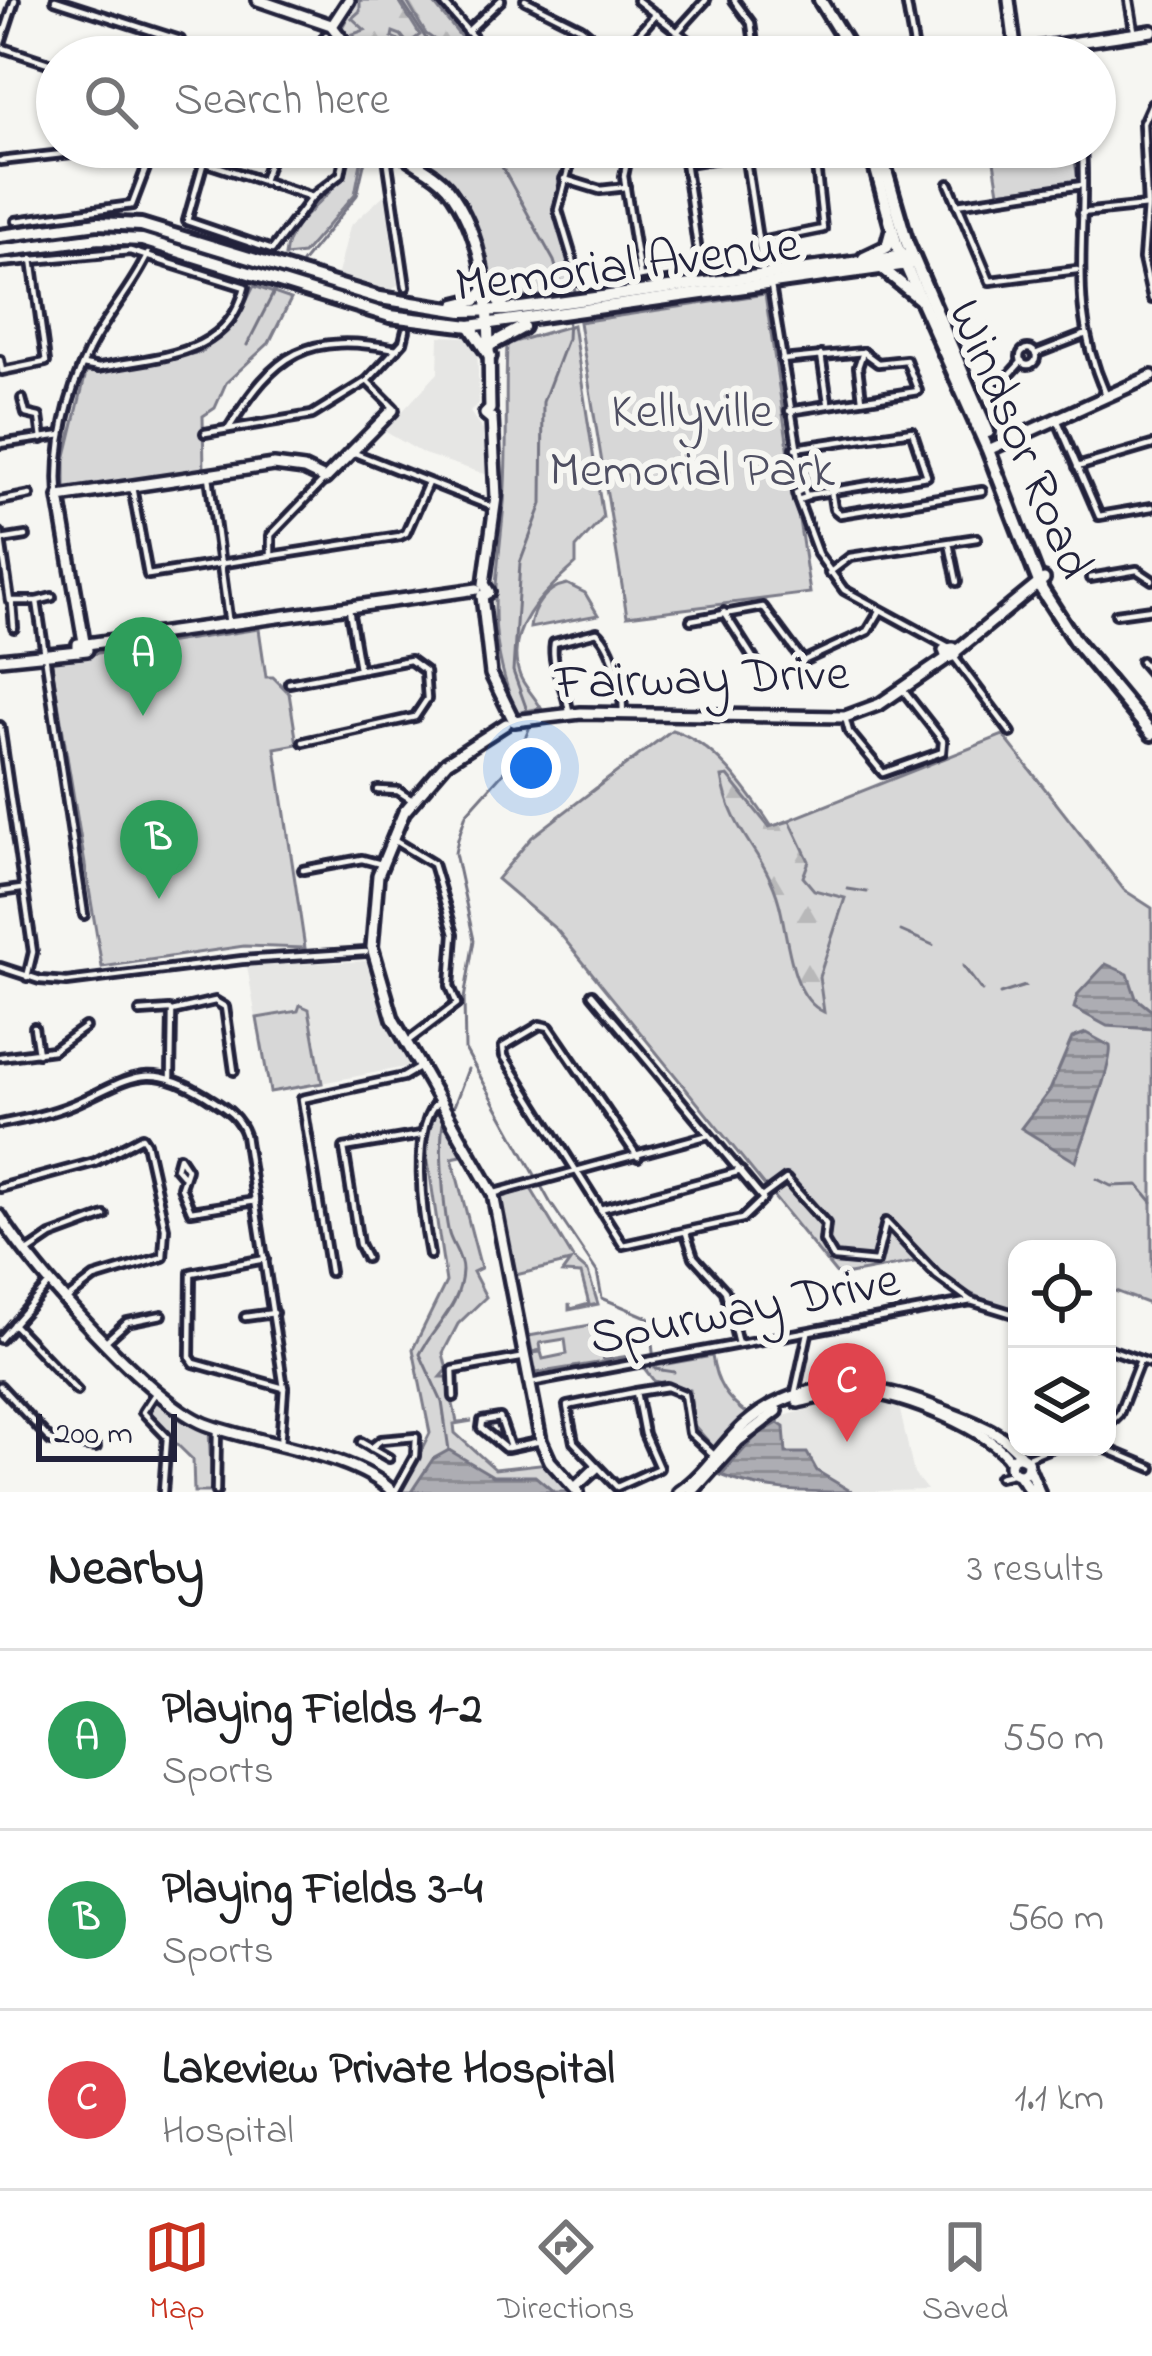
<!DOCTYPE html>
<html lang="en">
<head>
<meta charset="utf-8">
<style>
  body { margin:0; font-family:"Indie Flower",sans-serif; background:#f6f6f6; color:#202124 }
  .controls { position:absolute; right:36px; bottom:36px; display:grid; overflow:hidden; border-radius:24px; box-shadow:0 3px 9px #0004 }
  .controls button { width:108px; height:108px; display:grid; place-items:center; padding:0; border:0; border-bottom:3px solid #e0e0e0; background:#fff; color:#202124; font:60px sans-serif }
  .scale { position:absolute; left:36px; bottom:30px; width:141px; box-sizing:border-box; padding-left:12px; border:6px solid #22223b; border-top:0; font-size:33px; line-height:42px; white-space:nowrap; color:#22223b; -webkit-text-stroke:9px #f6f6f2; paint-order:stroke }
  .you { position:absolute; left:531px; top:768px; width:42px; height:42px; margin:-30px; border:9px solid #fff; border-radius:50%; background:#1a73e8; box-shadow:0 0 0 18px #1a73e833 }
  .badge { display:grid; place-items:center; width:78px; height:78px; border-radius:50%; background:#c8321e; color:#fff; font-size:39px; font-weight:700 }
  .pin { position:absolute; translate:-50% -99px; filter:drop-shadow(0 3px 6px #0008) }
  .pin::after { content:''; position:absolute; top:63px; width:42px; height:36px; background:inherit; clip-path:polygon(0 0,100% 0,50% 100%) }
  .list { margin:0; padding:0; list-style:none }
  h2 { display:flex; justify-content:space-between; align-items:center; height:156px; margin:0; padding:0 48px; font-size:51px }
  h2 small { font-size:39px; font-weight:400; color:#757577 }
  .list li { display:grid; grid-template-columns:78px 1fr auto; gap:36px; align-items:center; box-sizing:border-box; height:180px; padding:0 48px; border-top:3px solid #e0e0e0 }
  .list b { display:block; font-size:45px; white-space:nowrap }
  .list p { margin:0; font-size:39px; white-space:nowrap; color:#757577 }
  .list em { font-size:39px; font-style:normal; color:#757577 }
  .icon { flex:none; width:66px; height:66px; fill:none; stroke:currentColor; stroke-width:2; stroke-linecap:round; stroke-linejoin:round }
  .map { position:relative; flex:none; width:1152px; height:1492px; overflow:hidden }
  .search { position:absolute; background:#fff; box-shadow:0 3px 9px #0004; left:36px; right:36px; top:36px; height:132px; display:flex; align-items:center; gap:30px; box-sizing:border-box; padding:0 42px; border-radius:66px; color:#757577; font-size:45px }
  .sheet { height:696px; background:#fff }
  nav { display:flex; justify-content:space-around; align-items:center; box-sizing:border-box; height:168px; border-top:3px solid #e0e0e0; background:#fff; font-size:33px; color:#757577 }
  nav a { display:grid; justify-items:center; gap:6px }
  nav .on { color:#c8321e }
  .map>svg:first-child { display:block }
</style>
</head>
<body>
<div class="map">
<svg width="1152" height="1492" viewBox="0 0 1152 1492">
  <defs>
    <pattern id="forest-firs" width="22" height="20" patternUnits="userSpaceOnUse" patternTransform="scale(3)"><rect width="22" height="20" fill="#d7d7d7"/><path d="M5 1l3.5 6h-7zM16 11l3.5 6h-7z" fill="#b8b8b9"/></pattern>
    <pattern id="water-rules" width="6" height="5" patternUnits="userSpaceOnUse" patternTransform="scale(3)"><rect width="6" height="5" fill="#adadb3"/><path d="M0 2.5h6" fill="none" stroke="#8c8c93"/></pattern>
  </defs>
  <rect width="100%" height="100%" fill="#f6f6f2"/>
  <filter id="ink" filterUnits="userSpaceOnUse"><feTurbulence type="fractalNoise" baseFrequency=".00833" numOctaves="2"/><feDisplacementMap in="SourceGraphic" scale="24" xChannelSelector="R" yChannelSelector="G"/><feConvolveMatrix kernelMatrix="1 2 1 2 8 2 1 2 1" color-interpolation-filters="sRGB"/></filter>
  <g filter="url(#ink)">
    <g fill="#e6e6e4">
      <path d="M 385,194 L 398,284 L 389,293 L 337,278 L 350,226 Z"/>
      <path d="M 439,336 L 471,337 L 477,344 L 479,403 L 470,412 L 484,432 L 488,475 L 424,454 L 384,431 L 438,373 Z"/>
      <path d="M 367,961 L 383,1015 L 410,1066 L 269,1093 L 247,966 Z"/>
      <path d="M 851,1397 L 899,1406 L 914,1474 L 927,1490 L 852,1492 L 817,1471 L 813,1462 L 785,1452 L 785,1427 L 777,1418 Z"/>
    </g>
    <g fill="#d7d7d7" stroke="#7c7c89" stroke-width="3">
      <path d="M 357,0 L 434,0 L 480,57 L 365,57 L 340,31 Z"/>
      <path d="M 364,147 L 355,194 L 303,254 L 285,256 C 289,210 351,194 352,148 Z"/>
      <path d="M 404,147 L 567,147 L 553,209 L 572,264 L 575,293 L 501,299 C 482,261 480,216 452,182 C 438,166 419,160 404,147 Z"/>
      <path d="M 919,147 L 1073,147 L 1078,181 L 999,192 L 992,149 L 921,159 Z"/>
      <path d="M 254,286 L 291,299 L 269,343 L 226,383 L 215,408 L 203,416 L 204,471 L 65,491 L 65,460 L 86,373 L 202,352 L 235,323 Z"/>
      <path d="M 765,294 L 810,593 L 627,616 L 579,322 Z"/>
      <path d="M 573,325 L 603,518 L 576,548 L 576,564 C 546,591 502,629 520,676 C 524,686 535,697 541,708 L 516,713 C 483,625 497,591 504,503 C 508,450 505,396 507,344 Z"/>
      <path d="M 567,584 L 585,593 L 598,615 L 530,628 C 532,608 545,588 567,584 Z"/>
      <path d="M 259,629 L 266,677 L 273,677 L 289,693 L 297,744 L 275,748 L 305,948 L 244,946 L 102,967 L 51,660 Z"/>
      <path d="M 672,730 C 714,742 748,791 772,827 L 1003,735 L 1124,890 L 1152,908 L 1152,1305 L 1107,1288 L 1107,1249 L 1017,1249 L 1017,1314 L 947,1283 L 925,1260 L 838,1276 L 557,930 L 497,879 L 532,837 Z"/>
      <path d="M 300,1005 L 309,1009 L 322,1083 L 270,1092 L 257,1018 L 298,1011 Z"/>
      <path d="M 436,1109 L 466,1155 L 452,1158 L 481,1268 L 473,1272 L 486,1297 L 458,1324 L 443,1353 L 447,1370 L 441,1377 L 447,1377 L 457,1422 L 472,1421 L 454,1424 L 455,1433 L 495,1469 L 548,1463 L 572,1492 L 401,1492 L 430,1433 L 413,1349 L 446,1282 L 425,1141 Z"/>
      <path d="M 530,1187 L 574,1260 L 588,1272 L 598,1304 L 569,1310 L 569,1304 L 571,1309 L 589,1304 L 581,1274 L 562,1273 L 570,1262 L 516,1275 L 499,1198 Z"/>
      <path d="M 596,1324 L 603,1360 L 629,1356 L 631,1348 L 641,1356 L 536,1373 L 532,1353 L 541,1352 L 543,1359 L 567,1354 L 565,1339 L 540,1343 L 541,1350 L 532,1352 L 529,1336 Z"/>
      <path d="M 712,1356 C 716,1383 726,1399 748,1415 L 714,1448 L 693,1424 L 690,1390 L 654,1381 L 644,1368 Z"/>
      <path d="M 155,1398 L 183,1420 L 209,1430 L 212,1492 L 194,1492 L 193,1460 L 147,1415 L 144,1410 Z"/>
    </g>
    <g fill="url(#forest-firs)" stroke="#7c7c89" stroke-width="3">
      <path d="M 360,0 L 398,0 L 420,35 L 408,44 L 401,35 L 393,32 L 392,37 L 403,42 L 412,57 L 388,46 L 381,48 L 380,57 L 365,54 L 353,34 L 365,30 L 352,18 L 360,11 Z"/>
      <path d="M 406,0 L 431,0 L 477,57 L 442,57 L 442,45 L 426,34 Z"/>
      <path d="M 728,776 L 769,827 L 790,821 L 809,861 L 803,877 L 814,890 L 845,898 L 819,977 L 824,1012 C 790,998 788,935 779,903 C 765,851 731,835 722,777 Z"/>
    </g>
    <g fill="url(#water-rules)" stroke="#757583" stroke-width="3">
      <path d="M 1106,964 L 1128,974 L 1136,998 L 1152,1011 L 1152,1029 L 1107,1026 L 1074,1008 L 1078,994 Z"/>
      <path d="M 1086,1033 L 1110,1046 C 1114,1061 1082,1141 1076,1162 L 1021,1128 L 1050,1090 L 1072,1038 Z"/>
      <path d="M 778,1423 L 784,1427 L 786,1453 L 807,1453 L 817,1471 L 852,1492 C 804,1492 761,1492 721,1475 L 757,1435 Z"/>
      <path d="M 449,1450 L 493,1476 L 535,1476 L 554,1492 L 411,1492 L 433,1459 Z"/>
    </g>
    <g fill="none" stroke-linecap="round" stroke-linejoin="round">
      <g stroke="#757583" stroke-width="3">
        <path d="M 401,0 L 438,57"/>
        <path d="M 394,57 L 425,42"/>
        <path d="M 370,147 L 380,156"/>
        <path d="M 491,147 L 554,261 L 565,298"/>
        <path d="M 302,263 L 357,195 L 368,147"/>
        <path d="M 247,345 L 275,290"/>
        <path d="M 528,713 L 513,671 L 520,563 L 542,504 L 543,402 L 567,339 L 568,319"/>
        <path d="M 529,729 L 517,757 L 466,814 L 458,839 L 455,853 L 474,940 L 464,999 L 465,1049 L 550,1202 L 597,1272 L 602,1298 L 649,1318 L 655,1369 L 674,1372"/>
        <path d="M 848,889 L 867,892"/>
        <path d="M 901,931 L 933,945"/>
        <path d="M 963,966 L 982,991"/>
        <path d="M 1000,994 L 1025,986"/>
        <path d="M 454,1106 L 468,1069"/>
        <path d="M 444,1120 C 438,1137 444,1214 449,1234 C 453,1247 462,1256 462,1270 C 461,1307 435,1324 420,1354 L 442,1402 L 449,1450"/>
        <path d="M 1097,1179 L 1111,1186 L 1138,1185 L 1152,1202"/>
      </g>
      <g stroke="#22223b" stroke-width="14">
        <g id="street">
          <path d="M 55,0 L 180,40 L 183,57"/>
          <path d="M 441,0 L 490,57"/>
          <path d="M 525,0 L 581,28 L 616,57"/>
          <path d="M 637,0 L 689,41 L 697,57"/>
          <path d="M 734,0 L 751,23 L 756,57"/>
          <path d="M 906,0 L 916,57"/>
          <path d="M 1129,0 L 1134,30"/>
          <path d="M 467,32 L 501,0"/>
          <path d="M 677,32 L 706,0"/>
          <path d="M 1067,44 L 1069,57"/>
          <path d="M 0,46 L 15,0"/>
          <path d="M 0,47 L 57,66"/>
          <path d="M 312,57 L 326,35"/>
          <path d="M 618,57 L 656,14"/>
          <path d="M 57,89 L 57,125"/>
          <path d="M 1152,103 L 1143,123 L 1147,206 L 1143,259 L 1152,299"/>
          <path d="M 208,147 L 187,221 L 272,250 L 312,197 L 341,174 L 346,147"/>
          <path d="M 574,147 L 558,210 L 579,280 L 587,286 L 700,267 L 683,147"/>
          <path d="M 630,147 L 624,176 L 640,277"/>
          <path d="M 744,147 L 763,272"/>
          <path d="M 1082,147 C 1088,237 1066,305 1105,392"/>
          <path d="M 394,153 L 388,164 L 406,287"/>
          <path d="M 0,161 L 107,149 L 150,158"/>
          <path d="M 204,162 L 312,197"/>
          <path d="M 686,163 L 745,154"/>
          <path d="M 564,179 L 600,190 L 626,187"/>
          <path d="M 263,181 L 274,147"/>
          <path d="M 949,184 L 990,281 L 1077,270"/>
          <path d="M 957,204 L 1082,185"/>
          <path d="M 1081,213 L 1147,206"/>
          <path d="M 16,221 L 132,205 L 154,147"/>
          <path d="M 759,242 L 823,229 L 814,147"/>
          <path d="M 0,263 L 130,251 L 245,287 C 228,358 157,356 99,368 L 83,365"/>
          <path d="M 771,286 L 804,489"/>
          <circle cx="1028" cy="357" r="8"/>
          <path d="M 1035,354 L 1084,335"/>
          <path d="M 821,355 L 828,402"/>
          <path d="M 0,360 L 2,371 L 46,362 L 32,259"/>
          <path d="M 782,360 L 863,352"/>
          <path d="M 367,381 L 403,342 L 406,330"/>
          <path d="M 1003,382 L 1022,361"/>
          <path d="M 22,399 L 26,414 L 39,417 L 42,439"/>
          <path d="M 862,399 L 858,367 L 863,352"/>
          <path d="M 789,411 L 918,391 L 906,360 L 878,363 L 863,352"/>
          <path d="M 1057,419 L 1099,516 L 1152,507"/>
          <path d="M 229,428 C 276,352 306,332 397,349"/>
          <path d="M 205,433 L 312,415 L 367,381 L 393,407"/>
          <path d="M 0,444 L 62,435"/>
          <path d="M 795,448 L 912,431 L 927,476 L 807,495"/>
          <path d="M 352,452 L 492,507"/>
          <path d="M 1077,467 L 1152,445"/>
          <path d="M 209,476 L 229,625"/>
          <path d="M 132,487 L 148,575 L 400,536 L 406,533 L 428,483"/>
          <path d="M 804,489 L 807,497 L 798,500 L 796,493 Z"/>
          <path d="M 831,490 L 834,509 L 840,514 L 982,491"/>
          <path d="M 59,496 C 55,448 68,393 89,350 C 105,317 132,289 148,254"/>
          <path d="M 798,500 L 818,554 L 844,590 L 949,647"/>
          <path d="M 0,501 L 30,495"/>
          <path d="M 0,533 L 10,601 L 37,601 L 84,915"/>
          <path d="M 1,540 L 26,536"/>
          <path d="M 949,543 L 957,582"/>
          <path d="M 271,556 L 271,535 L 325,479"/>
          <path d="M 829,573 L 850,557 L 977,538"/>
          <path d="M 1090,578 L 1137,570 L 1152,580"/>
          <path d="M 37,601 L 52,597"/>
          <path d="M 12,603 L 14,628"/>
          <path d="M 349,609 L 359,668"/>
          <path d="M 724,612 L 757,664"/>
          <path d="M 1116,614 L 1152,609"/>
          <path d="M 691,620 L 763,607 L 803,661 L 868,631 L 880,611"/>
          <path d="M 954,657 L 1011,733"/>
          <path d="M 1141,661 L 1152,674"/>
          <path d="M 289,683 L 410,660 L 425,671 L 427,699 L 415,717 L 303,742"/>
          <path d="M 569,714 C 568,687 550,670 554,643 L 597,632 C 614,647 623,690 623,714"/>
          <path d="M 845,717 L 849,732 L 883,773 L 942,752 L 943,741 L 903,690"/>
          <path d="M 0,726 L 33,952 L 27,977"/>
          <path d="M 378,790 L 398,791 L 412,800"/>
          <path d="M 395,841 L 433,864 L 454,934 L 450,986 L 457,1004 L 407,1042"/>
          <path d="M 303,870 L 362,859 L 381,864"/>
          <path d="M 0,892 L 21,889"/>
          <path d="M 0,967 L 40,980 L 67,982 L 242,960 L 366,952"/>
          <path d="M 592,994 L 763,1199 L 742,1219 L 623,1245 L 504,1056 L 503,1047 L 540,1025 L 549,1027 L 638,1157"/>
          <path d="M 140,1012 L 170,1010"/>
          <path d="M 34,1027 L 38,1053"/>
          <path d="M 0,1057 L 53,1050 L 85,1027"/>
          <path d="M 171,1077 L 172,1011 L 215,1001 L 225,1007 L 234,1071"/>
          <path d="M 0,1124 C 25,1119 50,1114 74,1104 C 131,1079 146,1059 206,1096 C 223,1107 238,1114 245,1135 L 284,1388 L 280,1446"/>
          <path d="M 182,1175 L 176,1168 L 179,1157 L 187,1169 L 181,1187 L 191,1211 L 256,1201"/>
          <path d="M 0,1188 L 95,1162 L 142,1137 L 146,1143 L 165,1228 L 163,1257 L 94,1278 L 67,1299"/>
          <path d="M 495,1193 L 709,1135"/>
          <path d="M 763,1196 L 786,1179 L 826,1224 L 824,1241 L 834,1258 L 876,1262 L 886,1222 L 937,1276 L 971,1301"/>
          <path d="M 600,1209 L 741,1171"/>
          <path d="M 686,1233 L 694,1257 L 725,1291 L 738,1344"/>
          <path d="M 29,1251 L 51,1236 L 105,1216"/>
          <path d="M 430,1255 C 423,1218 409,1124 440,1100"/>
          <path d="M 366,1258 L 359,1244 L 344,1148 L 421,1135"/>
          <path d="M 265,1259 L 191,1273 L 190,1357 L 194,1363 L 284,1388"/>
          <path d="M 330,1272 L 302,1099 L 403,1077 L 420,1067"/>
          <path d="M 245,1317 L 274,1313"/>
          <path d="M 13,1324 L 77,1391"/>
          <path d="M 0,1339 L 48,1285"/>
          <path d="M 107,1340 L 127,1322 L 162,1315"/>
          <path d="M 1107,1348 L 1152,1364"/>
          <path d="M 530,1383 L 971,1301 L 1017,1315"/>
          <path d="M 0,1386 L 51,1441 L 96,1447"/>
          <path d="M 156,1392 L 143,1412 L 167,1437 L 163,1492"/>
          <path d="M 636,1392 L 644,1434 L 659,1468 L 617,1487 L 574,1442 L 567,1406 Z"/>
          <path d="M 636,1392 L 667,1387 L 684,1394 L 690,1433 L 715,1456"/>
          <path d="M 454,1397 L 453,1370 L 526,1357"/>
          <path d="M 794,1397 L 808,1333"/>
          <path d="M 1107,1426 L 1119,1414 L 1140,1360"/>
          <path d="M 361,1442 L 389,1458"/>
          <path d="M 510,1447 L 500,1418 L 482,1421 L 481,1428 L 505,1448 L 508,1448 L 541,1441"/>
          <path d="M 1102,1447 L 1152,1468"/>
          <path d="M 371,1448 L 381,1440 L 416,1437 L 415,1456 L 395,1492"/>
          <path d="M 1025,1458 L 1053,1447"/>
          <path d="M 999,1477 L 1016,1473"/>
          <path d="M 573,1487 L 595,1466"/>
          <path d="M 576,1489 L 598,1469"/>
          <path d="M 216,1492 L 217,1428"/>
        </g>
      </g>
      <g stroke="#22223b" stroke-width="18">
        <g id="secondary">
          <path d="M 258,0 L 331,25 L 356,57"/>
          <path d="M 1009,0 L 1015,47"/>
          <path d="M 332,26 L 349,0"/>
          <path d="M 975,57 L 1152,31"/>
          <path d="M 394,147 C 410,164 432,169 447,187 C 495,248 488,337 490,409 L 485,414 L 491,419"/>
          <path d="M 988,450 L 1152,376"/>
          <path d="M 482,596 L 489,592 L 484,584 L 496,497 L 492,418"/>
          <path d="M 482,596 L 491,674 L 514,721"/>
          <path d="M 84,642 L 59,497 L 274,465 L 304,469 L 325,479 L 393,410"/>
          <path d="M 86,643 L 87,650 L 78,651 L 78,644 Z"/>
          <path d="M 87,644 L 477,589"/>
          <path d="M 953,648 L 955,655 L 947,658 L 944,650 Z"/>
          <path d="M 955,652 L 1044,579"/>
          <path d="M 0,659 L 78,651"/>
          <path d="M 514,721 L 581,713 L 845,717 L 880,704 L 947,658"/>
          <path d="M 506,724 L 447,762 L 404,812 L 378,875 L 372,947 L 393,1019 L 493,1194 L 541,1441 L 550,1461 L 578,1492"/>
          <path d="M 0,1216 C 32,1269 150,1402 205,1424 C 260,1445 352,1452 393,1492"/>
          <path d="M 798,1402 C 819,1397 841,1391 863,1392 C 900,1393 993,1431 1011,1462"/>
          <circle cx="1019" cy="1465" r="9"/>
          <path d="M 1028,1466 L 1039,1492"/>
          <path d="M 1018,1474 L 1031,1492"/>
          <path d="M 679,1492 C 705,1475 720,1447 743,1426 C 799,1376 871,1381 934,1407 C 965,1420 1002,1429 1022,1457"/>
          <path d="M 692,1492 L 738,1441 L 777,1411"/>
        </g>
      </g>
      <g stroke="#22223b" stroke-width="20">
        <g id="primary">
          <path d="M 820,0 L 855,57"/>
          <path d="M 870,147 L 897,246 L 988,450 L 1042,590 L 1075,641 L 1152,734"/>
          <path d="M 879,147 L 907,243 L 988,432"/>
          <path d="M 0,236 L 98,223 L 141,225 L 380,298 L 463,311 L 506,310 L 911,255"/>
          <path d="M 0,251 L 99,238 L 142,240 L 390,316 L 470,326 L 915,263"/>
          <path d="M 864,258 L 887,247 L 891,232"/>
          <path d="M 883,269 L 921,300"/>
          <path d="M 482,280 L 505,309"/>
          <path d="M 456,305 L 476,300 L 484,291"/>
          <path d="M 470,326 L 490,356"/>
          <path d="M 490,345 L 523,327"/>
        </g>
      </g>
      <use href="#street" stroke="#f6f6f2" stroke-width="4.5"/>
      <use href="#secondary" stroke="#f6f6f2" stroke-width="9"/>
      <use href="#primary" stroke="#f6f6f2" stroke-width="10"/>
    </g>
  </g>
  <g text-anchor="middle" stroke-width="12" stroke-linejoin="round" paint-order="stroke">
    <g font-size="51" fill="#22223b" stroke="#f6f6f2">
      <text transform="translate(627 262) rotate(-7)" y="18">Memorial Avenue</text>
      <text transform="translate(1023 438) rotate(67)" y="18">Windsor Road</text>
      <text transform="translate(702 675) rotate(-2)" y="18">Fairway Drive</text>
      <text transform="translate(744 1306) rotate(-11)" y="18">Spurway Drive</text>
    </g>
    <g font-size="51" fill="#4f4f62" stroke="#f6f6f2">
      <text x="692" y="426">Kellyville<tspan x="692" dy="59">Memorial Park</tspan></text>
    </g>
  </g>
</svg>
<div class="controls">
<button><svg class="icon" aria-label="locate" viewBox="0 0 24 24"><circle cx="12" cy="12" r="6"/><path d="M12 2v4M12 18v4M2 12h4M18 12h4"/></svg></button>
<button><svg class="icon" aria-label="layers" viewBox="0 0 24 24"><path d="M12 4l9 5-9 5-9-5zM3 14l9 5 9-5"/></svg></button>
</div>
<div class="scale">200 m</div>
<div class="you"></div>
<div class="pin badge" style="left:143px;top:716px;background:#2e9e5b">A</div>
<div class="pin badge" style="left:159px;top:899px;background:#2e9e5b">B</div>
<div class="pin badge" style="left:847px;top:1442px;background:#e0444e">C</div>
<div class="search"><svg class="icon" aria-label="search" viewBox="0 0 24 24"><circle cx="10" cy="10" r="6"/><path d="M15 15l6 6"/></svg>Search here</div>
</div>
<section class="sheet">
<h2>Nearby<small>3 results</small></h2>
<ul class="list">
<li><span class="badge" style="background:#2e9e5b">A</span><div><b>Playing Fields 1-2</b><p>Sports</p></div><em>550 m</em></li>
<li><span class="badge" style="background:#2e9e5b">B</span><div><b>Playing Fields 3-4</b><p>Sports</p></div><em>560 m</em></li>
<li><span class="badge" style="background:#e0444e">C</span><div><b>Lakeview Private Hospital</b><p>Hospital</p></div><em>1.1 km</em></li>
</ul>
</section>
<nav>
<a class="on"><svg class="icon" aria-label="map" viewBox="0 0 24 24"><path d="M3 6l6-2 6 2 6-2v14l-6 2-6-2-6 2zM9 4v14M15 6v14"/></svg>Map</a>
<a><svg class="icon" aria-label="directions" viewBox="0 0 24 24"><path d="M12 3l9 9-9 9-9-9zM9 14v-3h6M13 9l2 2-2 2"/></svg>Directions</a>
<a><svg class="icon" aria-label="saved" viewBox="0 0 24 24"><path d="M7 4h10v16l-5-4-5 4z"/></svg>Saved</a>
</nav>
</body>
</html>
